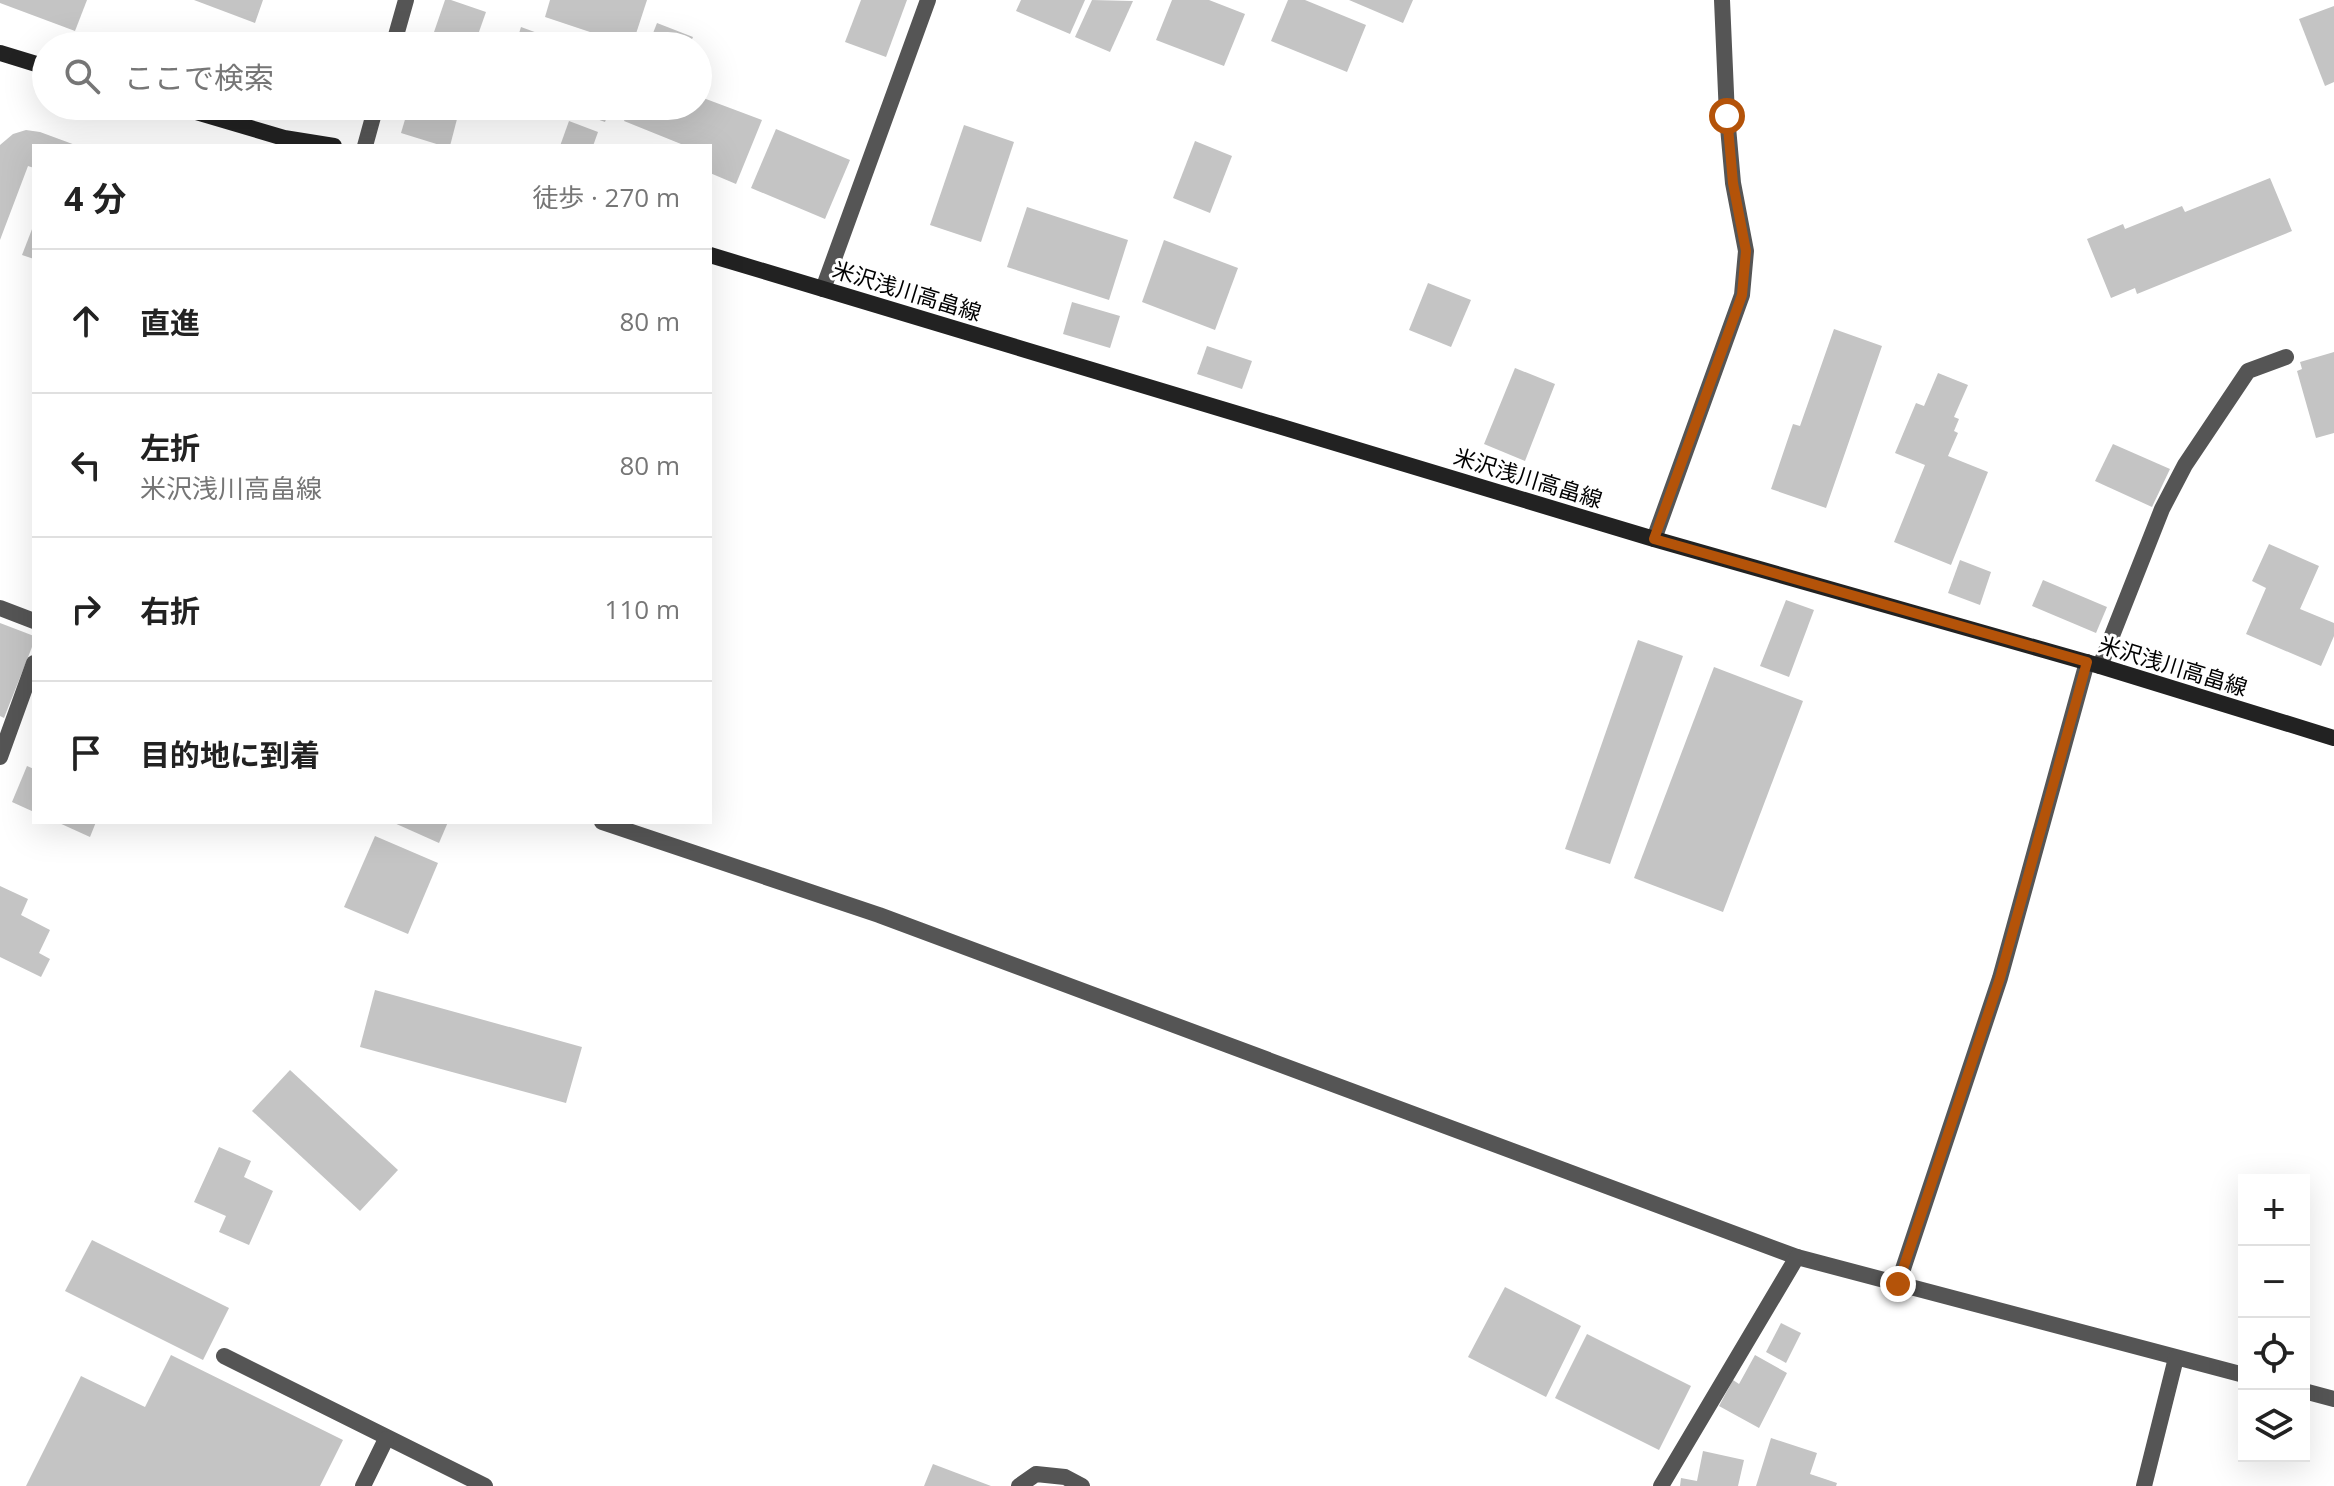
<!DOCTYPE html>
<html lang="ja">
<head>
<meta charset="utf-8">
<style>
  body { margin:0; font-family:"Open Sans","Noto Sans JP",sans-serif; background:#f2f2f2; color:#222 }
  .controls { position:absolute; right:24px; bottom:24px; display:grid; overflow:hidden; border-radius:0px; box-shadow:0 8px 32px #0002 }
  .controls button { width:72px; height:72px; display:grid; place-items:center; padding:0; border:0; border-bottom:2px solid #e0e0e0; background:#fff; color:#222; font:40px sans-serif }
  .stop { position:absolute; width:24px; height:24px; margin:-18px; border:6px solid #b45309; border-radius:50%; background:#fff }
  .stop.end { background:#b45309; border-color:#fff; box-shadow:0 2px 8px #0008 }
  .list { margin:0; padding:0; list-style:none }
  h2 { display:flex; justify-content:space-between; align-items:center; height:104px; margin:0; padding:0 32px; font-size:34px }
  h2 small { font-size:26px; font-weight:400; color:#767676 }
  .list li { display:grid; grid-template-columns:52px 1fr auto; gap:24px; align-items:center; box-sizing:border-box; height:144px; padding:0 32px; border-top:2px solid #e0e0e0 }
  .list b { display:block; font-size:30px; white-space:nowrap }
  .list p { margin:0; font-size:26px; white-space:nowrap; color:#767676 }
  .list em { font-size:26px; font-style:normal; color:#767676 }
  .icon { flex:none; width:44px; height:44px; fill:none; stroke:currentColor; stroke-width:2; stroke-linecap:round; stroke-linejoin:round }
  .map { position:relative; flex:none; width:2334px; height:1486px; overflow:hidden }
  .search { position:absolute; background:#fff; box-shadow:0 8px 32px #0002; left:32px; top:32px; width:680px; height:88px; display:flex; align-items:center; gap:20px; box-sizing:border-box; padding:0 28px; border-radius:44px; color:#767676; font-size:30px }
  .panel { position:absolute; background:#fff; box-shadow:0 8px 32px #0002; left:32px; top:144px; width:680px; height:680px; border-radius:0px }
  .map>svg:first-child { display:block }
</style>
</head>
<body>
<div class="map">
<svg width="2334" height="1486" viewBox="0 0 2334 1486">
  <rect width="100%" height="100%" fill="#fff"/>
  <g fill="#c4c4c4">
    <path d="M 0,0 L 87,0 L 75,31 L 0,3 Z"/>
    <path d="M 194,0 L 263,0 L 255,23 Z"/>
    <path d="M 445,0 L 451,0 L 486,12 L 474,46 L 465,46 L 433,35 Z"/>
    <path d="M 550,0 L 647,0 L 632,46 L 545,17 Z"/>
    <path d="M 861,0 L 907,0 L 886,57 L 845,42 Z"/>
    <path d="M 1021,0 L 1085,0 L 1070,34 L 1016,11 Z"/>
    <path d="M 1092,0 L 1133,1 L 1110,52 L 1075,37 Z"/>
    <path d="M 1172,0 L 1209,0 L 1245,14 L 1224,66 L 1156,40 Z"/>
    <path d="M 1288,0 L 1305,0 L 1366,25 L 1347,72 L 1271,41 Z"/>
    <path d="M 1349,0 L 1413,0 L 1403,23 Z"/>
    <path d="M 2334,6 L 2334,82 L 2325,86 L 2299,19 Z"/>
    <path d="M 657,23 L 693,37 L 689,46 L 648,46 Z"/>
    <path d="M 521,27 L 573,46 L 515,46 Z"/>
    <path d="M 698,96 L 762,120 L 736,184 L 710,173 L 710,146 L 686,146 L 624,121 L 630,106 L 698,106 Z"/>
    <path d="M 409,106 L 457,119 L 450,146 L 443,146 L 401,133 Z"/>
    <path d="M 561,106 L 611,106 L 605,122 Z"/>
    <path d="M 569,121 L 598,132 L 593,146 L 560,146 Z"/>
    <path d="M 964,125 L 1014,142 L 981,242 L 930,225 Z"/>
    <path d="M 776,129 L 850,160 L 825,219 L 751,188 Z"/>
    <path d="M 26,130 L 40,132 L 78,146 L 34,146 L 34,168 L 28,166 L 0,240 L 0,145 L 13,134 Z"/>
    <path d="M 1195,141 L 1232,156 L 1210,213 L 1173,198 Z"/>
    <path d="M 2270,178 L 2292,231 L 2137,294 L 2135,288 L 2111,298 L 2087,239 L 2123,224 L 2125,229 L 2182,206 L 2185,212 Z"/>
    <path d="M 1027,207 L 1128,240 L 1109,300 L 1007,267 Z"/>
    <path d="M 34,224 L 34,259 L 22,255 Z"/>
    <path d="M 1164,240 L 1238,268 L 1215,330 L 1142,302 Z"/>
    <path d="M 1428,283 L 1471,300 L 1451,347 L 1409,330 Z"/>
    <path d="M 1072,302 L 1120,316 L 1110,348 L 1063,334 Z"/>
    <path d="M 1834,329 L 1882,346 L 1826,508 L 1771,489 L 1793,424 L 1800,426 Z"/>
    <path d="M 1207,346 L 1252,361 L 1242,389 L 1197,374 Z"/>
    <path d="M 2334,352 L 2334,433 L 2316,438 L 2297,371 L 2302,369 L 2300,362 Z"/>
    <path d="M 1515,368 L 1555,384 L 1525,461 L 1484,444 Z"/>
    <path d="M 1938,373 L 1968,385 L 1954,417 L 1959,419 L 1954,431 L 1958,433 L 1948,456 L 1988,472 L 1951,565 L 1894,542 L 1925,465 L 1895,453 L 1916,403 L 1924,406 Z"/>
    <path d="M 2113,444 L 2170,469 L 2152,507 L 2095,481 Z"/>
    <path d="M 2269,544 L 2319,566 L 2300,609 L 2334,623 L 2334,636 L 2321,666 L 2246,634 L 2266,588 L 2252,581 Z"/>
    <path d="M 1960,560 L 1991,572 L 1980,605 L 1948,593 Z"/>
    <path d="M 2043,580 L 2107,607 L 2096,633 L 2032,606 Z"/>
    <path d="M 1786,600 L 1814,610 L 1789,677 L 1760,666 Z"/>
    <path d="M 0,623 L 34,636 L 34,642 L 4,718 L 0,716 Z"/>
    <path d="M 1638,640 L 1683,656 L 1610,864 L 1565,849 Z"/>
    <path d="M 1714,667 L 1803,701 L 1723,912 L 1634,878 Z"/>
    <path d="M 27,766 L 34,769 L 34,812 L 12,802 Z"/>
    <path d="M 57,822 L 96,822 L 90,837 Z"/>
    <path d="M 392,822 L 448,822 L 439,843 Z"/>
    <path d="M 375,836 L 438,863 L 408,934 L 344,907 Z"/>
    <path d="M 0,886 L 28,899 L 21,915 L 50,930 L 39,953 L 50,959 L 41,977 L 0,957 Z"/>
    <path d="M 375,990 L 582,1047 L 566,1103 L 360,1047 Z"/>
    <path d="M 290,1070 L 398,1170 L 360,1211 L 252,1111 Z"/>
    <path d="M 219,1147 L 251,1161 L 244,1177 L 273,1191 L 249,1245 L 219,1232 L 226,1216 L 194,1202 Z"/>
    <path d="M 92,1240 L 229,1308 L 203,1360 L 65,1291 Z"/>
    <path d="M 1505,1287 L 1581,1326 L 1546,1397 L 1468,1357 Z"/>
    <path d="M 1781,1323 L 1801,1333 L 1786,1363 L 1766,1352 Z"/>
    <path d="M 1587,1334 L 1691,1386 L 1659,1450 L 1555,1398 Z"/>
    <path d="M 171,1355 L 343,1440 L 320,1486 L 26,1486 L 81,1376 L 145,1407 Z"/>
    <path d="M 1755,1355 L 1787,1373 L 1759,1428 L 1719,1406 L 1733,1380 L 1739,1384 Z"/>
    <path d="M 1771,1438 L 1817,1453 L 1810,1474 L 1837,1483 L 1836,1486 L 1756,1486 Z"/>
    <path d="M 1703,1451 L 1744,1460 L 1738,1486 L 1680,1486 L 1681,1478 L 1697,1481 Z"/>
    <path d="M 933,1464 L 991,1486 L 924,1486 Z"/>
  </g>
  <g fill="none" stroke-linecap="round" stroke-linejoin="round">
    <g stroke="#555" stroke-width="16">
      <path d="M 393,46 L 406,0"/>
      <path d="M 365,146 L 376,106"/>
    </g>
    <g stroke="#555" stroke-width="16">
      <path d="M 823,289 L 928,0"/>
      <path d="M 1654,539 L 1742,295 L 1746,251 L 1733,183 L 1727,116 L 1722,0"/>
      <path d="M 0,608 L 34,621"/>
      <path d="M 2100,666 L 2162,509 L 2185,465 L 2248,371 L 2286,357"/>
      <path d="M 0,757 L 34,663"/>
      <path d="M 602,822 L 879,915 L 1797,1257 L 2244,1375"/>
      <path d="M 1898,1284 L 2000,978 L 2087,662"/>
      <path d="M 224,1356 L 485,1486"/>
      <path d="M 2304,1391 L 2334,1399"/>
      <path d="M 363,1486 L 386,1439"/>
      <path d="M 1019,1486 L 1036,1474 L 1065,1477 L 1082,1486"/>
      <path d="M 1661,1486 L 1797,1257"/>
      <path d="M 2144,1486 L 2176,1358"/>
    </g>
    <g stroke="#222" stroke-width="16">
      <path d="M 0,53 L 46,67"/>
      <path d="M 176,106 L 284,138 L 334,146"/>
      <path d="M 710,255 L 1654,539 L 2100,666 L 2334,738"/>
    </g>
  </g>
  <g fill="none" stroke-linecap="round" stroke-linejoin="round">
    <path stroke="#b45309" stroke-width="10" d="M 1727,116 L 1733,183 L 1746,251 L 1742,295 L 1654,539 L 2087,662 L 2000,978 L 1898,1284"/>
  </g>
  <g text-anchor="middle" stroke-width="6" stroke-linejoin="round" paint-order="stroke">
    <g font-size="22" fill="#000" stroke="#fff">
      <text transform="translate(907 291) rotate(17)" y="8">米沢浅川高畠線</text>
      <text transform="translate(1528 478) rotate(17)" y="8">米沢浅川高畠線</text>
      <text transform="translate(2173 666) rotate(17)" y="8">米沢浅川高畠線</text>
    </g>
  </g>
</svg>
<div class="controls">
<button>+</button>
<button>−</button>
<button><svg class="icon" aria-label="locate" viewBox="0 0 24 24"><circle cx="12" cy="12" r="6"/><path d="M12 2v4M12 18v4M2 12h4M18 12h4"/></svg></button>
<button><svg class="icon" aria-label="layers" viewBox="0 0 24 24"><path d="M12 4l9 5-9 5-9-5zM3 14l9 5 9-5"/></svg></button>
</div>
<div class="stop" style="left:1727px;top:116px"></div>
<div class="stop end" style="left:1898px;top:1284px"></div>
<div class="search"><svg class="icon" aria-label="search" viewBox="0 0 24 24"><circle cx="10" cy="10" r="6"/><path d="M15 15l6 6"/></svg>ここで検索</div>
<section class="panel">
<h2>4 分<small>徒歩 · 270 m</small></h2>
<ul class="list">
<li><svg class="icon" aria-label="ahead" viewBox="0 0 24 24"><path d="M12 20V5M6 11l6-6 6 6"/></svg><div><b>直進</b></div><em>80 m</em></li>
<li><svg class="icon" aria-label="left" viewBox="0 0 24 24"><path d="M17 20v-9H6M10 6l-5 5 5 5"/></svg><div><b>左折</b><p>米沢浅川高畠線</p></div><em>80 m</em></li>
<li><svg class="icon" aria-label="right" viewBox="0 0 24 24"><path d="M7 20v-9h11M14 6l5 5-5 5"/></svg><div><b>右折</b></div><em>110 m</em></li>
<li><svg class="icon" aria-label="arrive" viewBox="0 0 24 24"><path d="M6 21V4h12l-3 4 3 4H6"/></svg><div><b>目的地に到着</b></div></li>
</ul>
</section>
</div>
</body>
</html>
